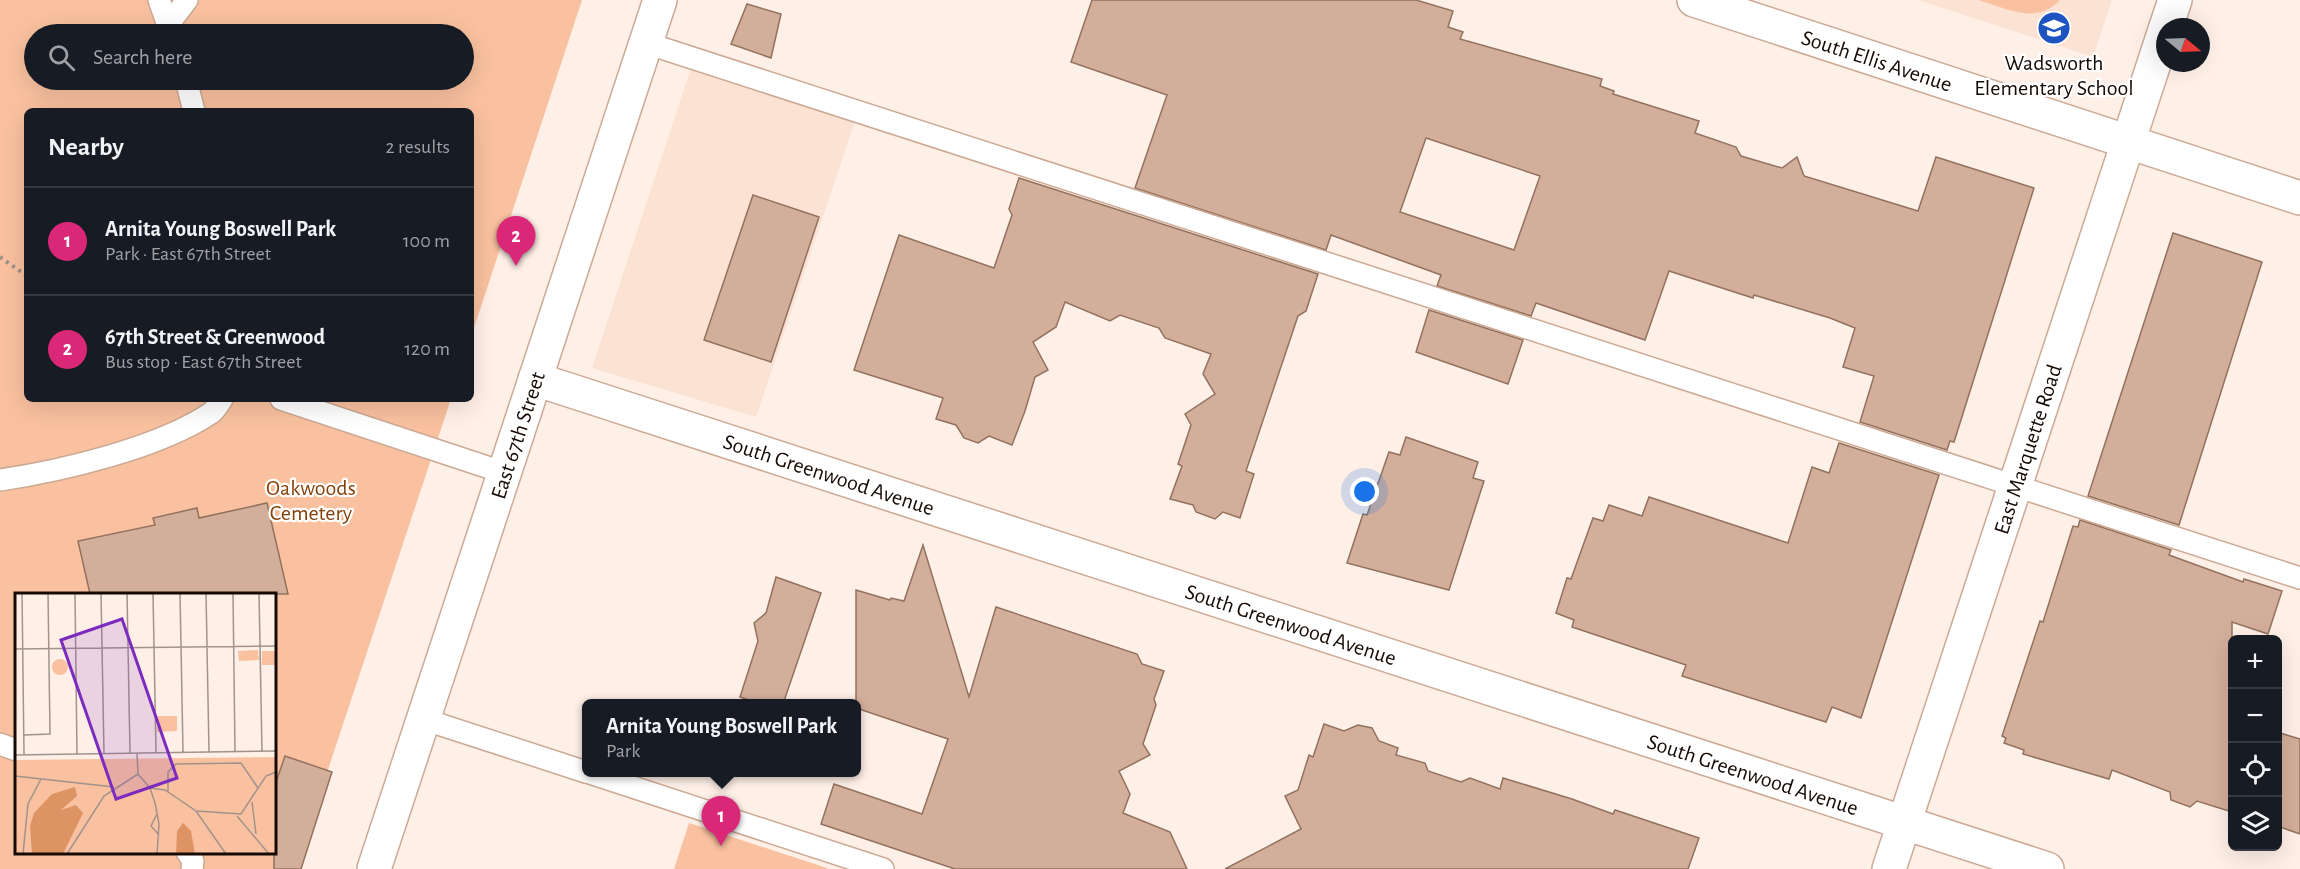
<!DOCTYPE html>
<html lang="en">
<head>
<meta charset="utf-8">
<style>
  body { margin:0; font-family:"Alegreya Sans",sans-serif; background:#242831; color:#f1f3f6 }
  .controls { position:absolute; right:18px; bottom:18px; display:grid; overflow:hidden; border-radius:9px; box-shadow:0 6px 24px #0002 }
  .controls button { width:54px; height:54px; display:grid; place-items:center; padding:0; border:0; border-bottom:2px solid #363941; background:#171b24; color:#f1f3f6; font:30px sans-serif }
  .compass { position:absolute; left:2156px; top:18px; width:54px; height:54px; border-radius:50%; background:#171b24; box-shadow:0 6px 24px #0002; rotate:109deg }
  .you { position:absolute; left:1365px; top:492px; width:21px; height:21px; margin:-15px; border:4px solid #fff; border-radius:50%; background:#1a73e8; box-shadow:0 0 0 9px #1a73e833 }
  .badge { display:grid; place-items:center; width:39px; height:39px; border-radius:50%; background:#db2777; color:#fff; font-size:20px; font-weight:700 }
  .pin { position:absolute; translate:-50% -50px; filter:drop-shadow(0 2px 3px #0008) }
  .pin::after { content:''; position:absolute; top:32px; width:21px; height:18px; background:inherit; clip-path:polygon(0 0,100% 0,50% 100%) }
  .popup { position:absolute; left:582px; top:699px; width:279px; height:78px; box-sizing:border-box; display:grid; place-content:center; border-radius:9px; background:#171b24; filter:drop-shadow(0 2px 4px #0005); font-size:20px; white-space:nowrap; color:#9ea1a6 }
  .popup b { font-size:22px; color:#f1f3f6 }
  .popup::after { content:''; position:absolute; left:50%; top:100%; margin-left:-12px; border:12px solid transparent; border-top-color:#171b24 }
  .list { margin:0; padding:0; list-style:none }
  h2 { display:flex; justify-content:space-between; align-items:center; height:78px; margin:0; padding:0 24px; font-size:26px }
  h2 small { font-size:20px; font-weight:400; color:#9ea1a6 }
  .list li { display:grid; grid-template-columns:39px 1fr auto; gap:18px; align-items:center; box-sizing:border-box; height:108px; padding:0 24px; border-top:2px solid #363941 }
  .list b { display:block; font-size:22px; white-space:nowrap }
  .list p { margin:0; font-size:20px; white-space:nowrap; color:#9ea1a6 }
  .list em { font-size:20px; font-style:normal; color:#9ea1a6 }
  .icon { flex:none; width:33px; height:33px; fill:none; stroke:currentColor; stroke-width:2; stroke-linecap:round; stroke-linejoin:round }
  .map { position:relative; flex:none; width:2300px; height:869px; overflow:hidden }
  .search { position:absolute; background:#171b24; box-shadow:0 6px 24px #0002; left:24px; top:24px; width:450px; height:66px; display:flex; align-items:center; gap:15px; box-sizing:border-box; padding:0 21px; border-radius:33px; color:#9ea1a6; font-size:22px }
  .panel { position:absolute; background:#171b24; box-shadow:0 6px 24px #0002; left:24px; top:108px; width:450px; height:294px; border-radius:9px }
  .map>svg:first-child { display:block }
</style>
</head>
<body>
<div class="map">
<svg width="2300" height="869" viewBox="0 0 2300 869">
  <rect width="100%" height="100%" fill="#feefe7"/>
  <g fill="#fce2d2">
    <path d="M 1918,0 L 2112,0 L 2093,57 Z"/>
    <path d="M 694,59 L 858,112 L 756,417 L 592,368 Z"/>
  </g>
  <g fill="#f9c19f" fill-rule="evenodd">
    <path d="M 0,0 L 582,0 L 471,337 L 471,111 L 27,111 L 27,399 L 451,399 L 295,869 L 0,869 ZM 34,34 L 464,34 L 464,80 L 34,80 ZM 16,594 L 274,594 L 274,852 L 16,852 Z"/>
    <path d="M 1979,0 L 2060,0 C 2036,25 2008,9 1979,0 Z"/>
    <path d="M 689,823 L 830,869 L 674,869 Z"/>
  </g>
  <g fill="#d3af9b" stroke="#92725e" stroke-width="1.5" fill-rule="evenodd">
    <path d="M 1092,0 L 1416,0 L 1453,11 L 1448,27 L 1463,32 L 1460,39 L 1602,79 L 1600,86 L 1614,91 L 1613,94 L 1699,121 L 1695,133 L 1736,147 L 1741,156 L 1782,168 L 1797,157 L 1804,176 L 1918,211 L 1936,157 L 2034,188 L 1954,442 L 1950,441 L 1947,450 L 1860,422 L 1874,376 L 1843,367 L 1855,328 L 1830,318 L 1754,295 L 1753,298 L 1669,271 L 1645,340 L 1536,303 L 1531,316 L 1437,286 L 1441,275 L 1331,235 L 1326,250 L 1135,188 L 1167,95 L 1071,62 ZM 1426,138 L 1540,176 L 1514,250 L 1400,212 Z"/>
    <path d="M 747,4 L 781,14 L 771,58 L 731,44 Z"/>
    <path d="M 1019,178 L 1318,274 L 1306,311 L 1298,316 L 1246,471 L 1254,474 L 1240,518 L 1223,512 L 1215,519 L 1196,512 L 1193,505 L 1170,499 L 1182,466 L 1178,464 L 1191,425 L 1185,414 L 1215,394 L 1203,374 L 1211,354 L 1165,338 L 1159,328 L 1120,315 L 1110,321 L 1065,302 L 1056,327 L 1033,342 L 1048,370 L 1035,377 L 1025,411 L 1012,445 L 989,436 L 978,443 L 964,438 L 956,425 L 936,419 L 943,398 L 854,370 L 899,235 L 994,268 L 1012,215 L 1009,209 Z"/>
    <path d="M 753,195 L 819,217 L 771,362 L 704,340 Z"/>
    <path d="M 2173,233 L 2262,262 L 2179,525 L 2088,496 Z"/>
    <path d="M 1429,310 L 1523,340 L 1508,384 L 1416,352 Z"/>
    <path d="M 1406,437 L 1478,462 L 1473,478 L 1484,481 L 1449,590 L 1347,563 L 1363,514 L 1367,515 L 1389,452 L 1400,455 Z"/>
    <path d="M 1839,443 L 1939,475 L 1861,718 L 1832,707 L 1826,722 L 1682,676 L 1686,665 L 1572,627 L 1574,620 L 1556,613 L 1567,578 L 1571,579 L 1593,518 L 1603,521 L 1609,505 L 1642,516 L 1649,497 L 1788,543 L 1812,467 L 1829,473 Z"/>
    <path d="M 267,503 L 288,594 L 90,594 L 78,541 L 155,525 L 153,518 L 197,508 L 199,518 Z"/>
    <path d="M 2080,520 L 2171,550 L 2169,555 L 2243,582 L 2244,579 L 2282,591 L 2268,634 L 2232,622 L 2232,812 L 2197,801 L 2190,807 L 2171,800 L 2170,792 L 2112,770 L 2109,779 L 2023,754 L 2024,750 L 2004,743 L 2006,738 L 2002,736 L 2040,621 L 2043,622 L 2073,526 L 2078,527 Z"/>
    <path d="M 923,545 L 969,697 L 996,607 L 1137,654 L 1142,664 L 1164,671 L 1154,699 L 1156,705 L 1143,744 L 1150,755 L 1119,771 L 1130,794 L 1123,813 L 1170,832 L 1187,869 L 955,869 L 821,824 L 834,784 L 922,814 L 948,739 L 856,708 L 856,590 L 890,600 L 891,598 L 904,601 Z"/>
    <path d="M 776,577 L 821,593 L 783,704 L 761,704 L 740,697 L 758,641 L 754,623 L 766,613 Z"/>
    <path d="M 1324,724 L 1344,731 L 1358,725 L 1372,728 L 1379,741 L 1398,748 L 1396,755 L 1425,763 L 1428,771 L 1461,782 L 1470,778 L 1500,789 L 1503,778 L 1572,799 L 1613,814 L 1615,810 L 1699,838 L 1688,869 L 1225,869 L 1301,829 L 1285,796 L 1298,790 L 1309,755 L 1313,757 Z"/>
    <path d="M 2277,732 L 2300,739 L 2300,834 L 2277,826 Z"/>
    <path d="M 285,756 L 332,772 L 301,869 L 274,869 L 274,788 Z"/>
  </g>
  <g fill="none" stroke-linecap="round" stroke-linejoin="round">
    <g stroke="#cca994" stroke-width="24">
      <g id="lane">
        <path d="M 159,0 L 171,34"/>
        <path d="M 168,25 L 187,0"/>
        <path d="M 646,43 L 2300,578"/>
        <path d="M 186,80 L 194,111"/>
        <path d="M 281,399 L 505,473"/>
        <path d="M 0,480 C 61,471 159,448 211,413 C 215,410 219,404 222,399"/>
        <path d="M 423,719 L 586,772"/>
        <path d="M 0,744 L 16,750"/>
        <path d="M 587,772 L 883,869"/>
        <path d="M 187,852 L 193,861 L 192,869"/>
      </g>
    </g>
    <g stroke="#cca994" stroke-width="36">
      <g id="street">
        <path d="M 1694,0 L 2300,198"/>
        <path d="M 535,379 L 2047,869"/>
      </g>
    </g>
    <g stroke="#cca994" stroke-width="36">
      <g id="secondary">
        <path d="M 2166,27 L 2175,0"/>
        <path d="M 374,869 L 660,0"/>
        <path d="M 1889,869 L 2165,30"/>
      </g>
    </g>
    <path stroke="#9e9089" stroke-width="4" stroke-dasharray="3 4.5" stroke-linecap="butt" d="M 0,257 L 27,276"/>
    <use href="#lane" stroke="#fff" stroke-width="21"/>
    <use href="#street" stroke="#fff" stroke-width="33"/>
    <use href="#secondary" stroke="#fff" stroke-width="33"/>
  </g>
  <defs>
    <g id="school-disc" transform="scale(1.725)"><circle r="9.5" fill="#1e54c1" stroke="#fff"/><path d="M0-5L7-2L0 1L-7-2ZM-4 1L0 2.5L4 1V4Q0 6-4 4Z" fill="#fff"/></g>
  </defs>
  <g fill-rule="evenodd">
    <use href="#school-disc" x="2054" y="28"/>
  </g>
  <g text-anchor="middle" stroke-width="4.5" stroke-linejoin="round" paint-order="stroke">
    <g font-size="22" fill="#160a04" stroke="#fff">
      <text transform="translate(1877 60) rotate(18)" y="8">South Ellis Avenue</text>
      <text transform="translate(517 435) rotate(-72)" y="8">East 67th Street</text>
      <text transform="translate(2027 449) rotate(-72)" y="8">East Marquette Road</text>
      <text transform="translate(829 474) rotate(18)" y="8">South Greenwood Avenue</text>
      <text transform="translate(1291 624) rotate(18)" y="8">South Greenwood Avenue</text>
      <text transform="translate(1753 774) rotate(18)" y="8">South Greenwood Avenue</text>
    </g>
    <g font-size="22" fill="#160a04" stroke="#fff">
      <text x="2054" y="70">Wadsworth<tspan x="2054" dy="25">Elementary School</tspan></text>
    </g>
    <g font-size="22" fill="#864109" stroke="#fff">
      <text x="311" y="495">Oakwoods<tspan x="311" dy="25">Cemetery</tspan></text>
    </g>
  </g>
  <g transform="translate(15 593)">
    <rect width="261" height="261" fill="#feefe7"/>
    <path d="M 243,57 L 244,67 L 224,68 L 223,58 ZM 247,58 L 261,58 L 261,72 L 247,72 ZM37 74a8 8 0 1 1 16 0a8 8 0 1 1-16 0ZM 142,123 L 162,123 L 162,138 L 142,139 ZM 261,164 L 261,261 L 0,261 L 0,167 Z" fill="#f9c19f"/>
    <path d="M 60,194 L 62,203 L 46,217 L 61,212 L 68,220 L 48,261 L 17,261 L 15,233 L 19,220 L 37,201 ZM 168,230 L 176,238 L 180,261 L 161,261 L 162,238 Z" fill="#de9364"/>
    <path fill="none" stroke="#a1938c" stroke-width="1.5" d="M 7,0 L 9,161M 60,0 L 62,161M 86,0 L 89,160M 112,0 L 115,160M 138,0 L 141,160M 165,0 L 168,159M 191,0 L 194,159M 218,0 L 220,159M 244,0 L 247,158M 0,56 L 261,53M 9,142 L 35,141 L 33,0M 122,160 L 123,181M 0,162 L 261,158M 123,181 L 135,195 L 140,210 L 144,231 L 142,261M 0,183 L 99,194M 135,195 L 150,197 L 181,218 L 211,261M 153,198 L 153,179 L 161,171 L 226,170 L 243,195M 237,209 L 241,241M 181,218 L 226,221 L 251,183 L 261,179M 142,221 L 136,233 L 144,242M 222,223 L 254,261M 8,261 L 13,211 L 26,186M 52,261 L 89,203 L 123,181"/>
    <path fill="#7b2cbf" fill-opacity="0.15" stroke="#7b2cbf" stroke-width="3" d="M 107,26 L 162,185 L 101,206 L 46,47 Z"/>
    <rect width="261" height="261" fill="none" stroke="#160a04" stroke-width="3"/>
  </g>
</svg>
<div class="controls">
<button>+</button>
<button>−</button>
<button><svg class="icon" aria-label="locate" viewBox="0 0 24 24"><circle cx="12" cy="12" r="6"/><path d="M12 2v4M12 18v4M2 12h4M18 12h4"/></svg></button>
<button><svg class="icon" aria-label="layers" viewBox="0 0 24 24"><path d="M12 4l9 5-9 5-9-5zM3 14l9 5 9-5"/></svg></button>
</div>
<svg class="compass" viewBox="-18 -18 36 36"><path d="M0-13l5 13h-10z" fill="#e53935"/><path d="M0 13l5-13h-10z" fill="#9ea1a6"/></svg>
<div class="you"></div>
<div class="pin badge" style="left:721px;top:846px">1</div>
<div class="popup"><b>Arnita Young Boswell Park</b>Park</div>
<div class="pin badge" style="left:516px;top:266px">2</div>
<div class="search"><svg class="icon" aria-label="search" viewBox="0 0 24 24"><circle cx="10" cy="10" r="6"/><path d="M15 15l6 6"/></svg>Search here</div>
<section class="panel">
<h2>Nearby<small>2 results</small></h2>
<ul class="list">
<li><span class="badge">1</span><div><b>Arnita Young Boswell Park</b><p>Park · East 67th Street</p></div><em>100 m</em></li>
<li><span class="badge">2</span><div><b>67th Street &amp; Greenwood</b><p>Bus stop · East 67th Street</p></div><em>120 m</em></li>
</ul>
</section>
</div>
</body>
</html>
